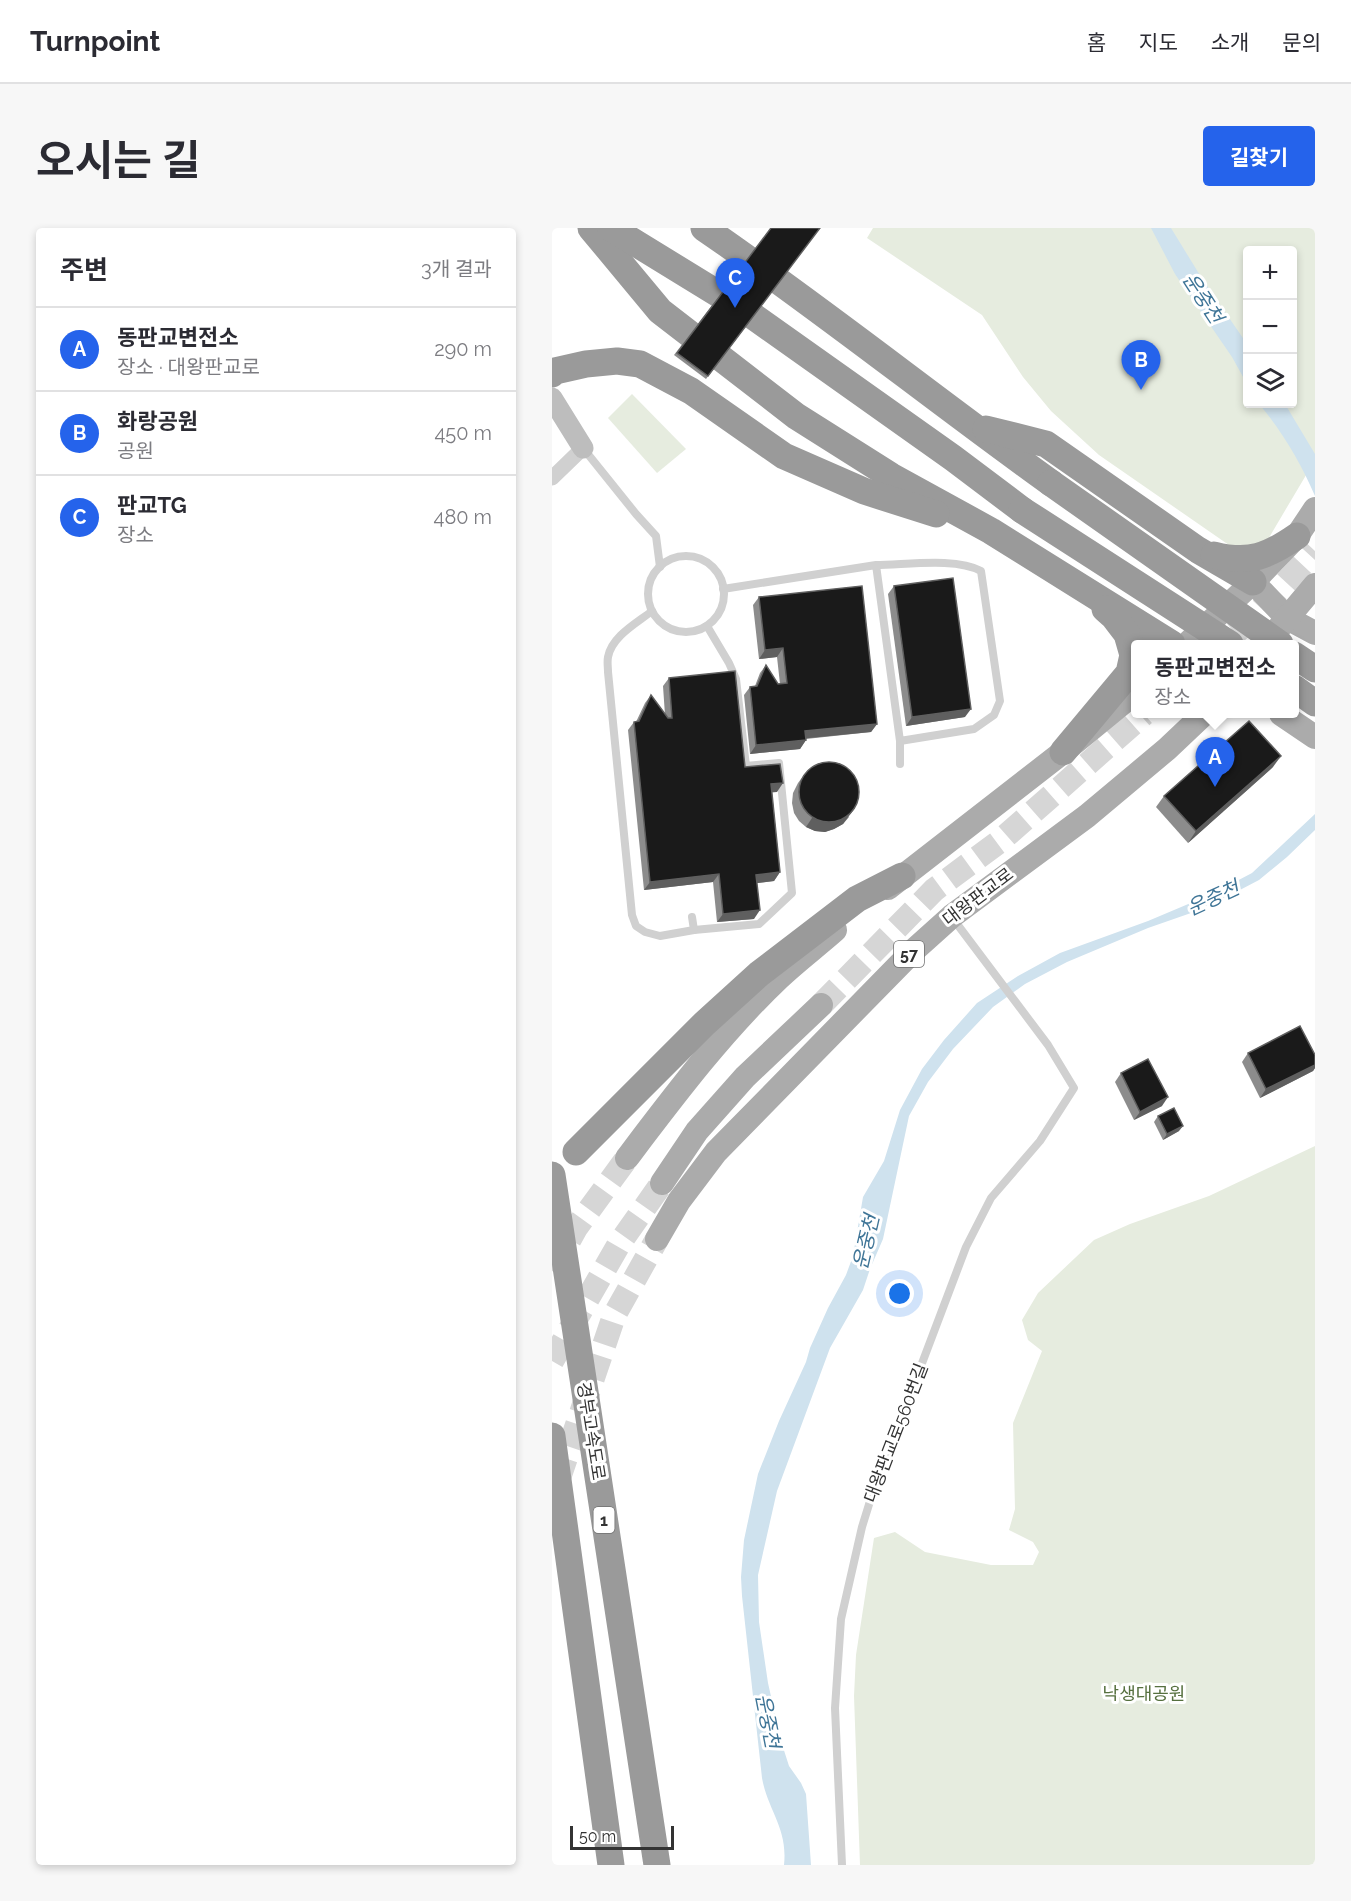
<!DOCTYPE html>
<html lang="ko">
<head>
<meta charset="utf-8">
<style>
  body { margin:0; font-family:Raleway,"Noto Sans KR",sans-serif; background:#f7f7f7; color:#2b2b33 }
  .controls { position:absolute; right:18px; top:18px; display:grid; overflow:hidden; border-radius:6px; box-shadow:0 3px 9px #0003 }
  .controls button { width:54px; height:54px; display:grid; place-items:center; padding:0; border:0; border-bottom:2px solid #e1e1e2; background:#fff; color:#2b2b33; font:30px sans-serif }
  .scale { position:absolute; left:18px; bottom:15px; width:104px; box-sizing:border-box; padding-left:6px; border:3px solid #333; border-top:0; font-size:16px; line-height:21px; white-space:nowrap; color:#333; -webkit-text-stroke:4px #fff; paint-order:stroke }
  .you { position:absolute; left:348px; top:1066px; width:21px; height:21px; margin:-15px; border:4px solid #fff; border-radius:50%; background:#1a73e8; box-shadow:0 0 0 9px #1a73e833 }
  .badge { display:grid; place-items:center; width:39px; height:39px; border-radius:50%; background:#2563eb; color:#fff; font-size:20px; font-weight:700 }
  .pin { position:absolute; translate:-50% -50px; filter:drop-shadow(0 2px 3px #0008) }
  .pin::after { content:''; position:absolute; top:32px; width:21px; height:18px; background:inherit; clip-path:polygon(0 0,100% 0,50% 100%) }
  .popup { position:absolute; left:579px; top:412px; width:168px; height:78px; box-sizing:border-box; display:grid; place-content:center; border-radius:6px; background:#fff; filter:drop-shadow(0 2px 4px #0005); font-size:20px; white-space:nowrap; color:#7c7c81 }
  .popup b { font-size:22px; color:#2b2b33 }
  .popup::after { content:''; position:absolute; left:50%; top:100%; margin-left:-12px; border:12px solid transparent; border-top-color:#fff }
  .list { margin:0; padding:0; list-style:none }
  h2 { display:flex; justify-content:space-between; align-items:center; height:78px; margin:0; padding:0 24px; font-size:26px }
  h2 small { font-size:20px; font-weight:400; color:#7c7c81 }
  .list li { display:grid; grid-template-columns:39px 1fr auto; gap:18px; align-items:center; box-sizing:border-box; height:84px; padding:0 24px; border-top:2px solid #e1e1e2 }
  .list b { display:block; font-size:22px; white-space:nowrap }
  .list p { margin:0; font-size:20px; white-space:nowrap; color:#7c7c81 }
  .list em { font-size:20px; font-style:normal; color:#7c7c81 }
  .icon { flex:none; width:33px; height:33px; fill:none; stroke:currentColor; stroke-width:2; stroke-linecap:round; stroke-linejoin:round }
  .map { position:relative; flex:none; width:763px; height:1637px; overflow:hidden; border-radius:6px }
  header { display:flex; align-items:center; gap:36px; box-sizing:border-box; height:84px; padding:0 30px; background:#fff; border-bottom:2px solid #e1e1e2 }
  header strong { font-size:28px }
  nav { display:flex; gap:33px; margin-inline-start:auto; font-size:21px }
  .intro { display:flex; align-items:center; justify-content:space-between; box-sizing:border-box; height:144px; padding:0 36px }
  h1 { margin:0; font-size:42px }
  .button { padding:15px 27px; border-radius:6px; background:#2563eb; color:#fff; font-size:21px; font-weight:700 }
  main { display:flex; gap:36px; padding:0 36px }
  aside { flex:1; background:#fff; border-radius:6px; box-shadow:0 3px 9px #0003 }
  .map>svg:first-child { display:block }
</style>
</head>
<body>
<header>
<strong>Turnpoint</strong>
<nav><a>홈</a><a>지도</a><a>소개</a><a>문의</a></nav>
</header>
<div class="intro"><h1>오시는 길</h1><a class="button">길찾기</a></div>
<main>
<aside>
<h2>주변<small>3개 결과</small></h2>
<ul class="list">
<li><span class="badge">A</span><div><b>동판교변전소</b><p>장소 · 대왕판교로</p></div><em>290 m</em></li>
<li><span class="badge">B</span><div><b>화랑공원</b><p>공원</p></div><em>450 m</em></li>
<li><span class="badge">C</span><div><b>판교TG</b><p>장소</p></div><em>480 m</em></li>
</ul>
</aside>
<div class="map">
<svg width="763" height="1637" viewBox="0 0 763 1637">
  <rect width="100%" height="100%" fill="#fff"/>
  <g fill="#e6ecdf" fill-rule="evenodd">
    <path d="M 321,0 L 763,0 L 763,232 L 712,318 L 687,324 L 547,227 L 499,183 L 471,149 L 430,87 L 315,10 ZM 696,22 L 740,22 L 740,176 L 696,176 Z"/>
    <path d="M 80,166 L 134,221 L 105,245 L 56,190 Z"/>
    <path d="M 763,918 L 763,1637 L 308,1637 L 302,1468 L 304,1427 L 322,1310 L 343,1304 L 373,1324 L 439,1337 L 481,1337 L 487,1324 L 481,1314 L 457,1302 L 463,1281 L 461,1195 L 490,1123 L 476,1112 L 470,1092 L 486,1065 L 542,1012 L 578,996 L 657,968 Z"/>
  </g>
  <g fill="#cfe2ee">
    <path d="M 599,0 L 619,0 L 649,49 L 695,116 L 695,156 L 680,129 L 623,46 Z"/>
    <path d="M 707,176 L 733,176 L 763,226 L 763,268 C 749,235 730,203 707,176 Z"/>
    <path d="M 763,586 L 763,602 L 735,629 L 707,652 L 686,663 L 639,685 L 596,700 L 515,734 L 473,756 L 441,779 L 401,821 L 376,854 L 357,888 L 331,1011 L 318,1041 L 311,1062 L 278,1120 L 225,1263 L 206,1347 L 207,1394 L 216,1455 L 229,1513 L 237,1538 L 249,1555 L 254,1566 L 259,1637 L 232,1637 C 236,1600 216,1583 210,1550 L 190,1368 L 189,1349 L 192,1312 L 206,1246 L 227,1193 L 254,1134 L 258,1120 L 276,1080 L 294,1047 L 301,1028 L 311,969 L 332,933 L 348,882 L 370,841 L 392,812 L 425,775 L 466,748 L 508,725 L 596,693 L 660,666 L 700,645 Z"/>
  </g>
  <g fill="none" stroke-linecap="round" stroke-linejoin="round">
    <g stroke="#d6d6d6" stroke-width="24" stroke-dasharray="24 12" stroke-linecap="butt">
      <path d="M 683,405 L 704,387 L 763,323"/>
      <path d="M 269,777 L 382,662 L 448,613 L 592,486"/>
      <path d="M 0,1043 L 24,1000 L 75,930"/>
      <path d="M 0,1133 L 67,1016 L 110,955"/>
      <path d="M 6,1253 L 62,1088 L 105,1011"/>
    </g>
    <g stroke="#d0d0d0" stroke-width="8">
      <path d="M 31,220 L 84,286 L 104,308 L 108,339"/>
      <circle cx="134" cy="366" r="38"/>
      <path d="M 171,361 L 324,337 L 348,513 L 422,501 L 442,487 L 448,473 L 429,343 C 404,329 353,337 324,337"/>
      <path d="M 100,383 C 85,395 60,408 56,429 C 55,434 56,439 56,444 L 80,687 L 84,698 L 93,704 L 108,708 L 142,702 L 207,696 L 240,665 L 227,535 L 194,538 L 184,451 L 177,435 L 155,398"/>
      <path d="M 348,513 L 348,536"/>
      <path d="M 140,689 L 142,702"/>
      <path d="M 290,1637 L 283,1480 L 289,1391 L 310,1299 L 319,1270 L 414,1019 L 439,970 L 488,913 L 522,860 L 496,817 L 402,692"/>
    </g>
    <path stroke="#d0d0d0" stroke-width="15" d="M 0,250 L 31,220"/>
    <path stroke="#bdbdbd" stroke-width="21" d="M 0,170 L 31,220"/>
    <g stroke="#ababab" stroke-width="24">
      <path d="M 701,354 L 735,390 L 763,405"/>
      <path d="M 726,401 L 763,357"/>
      <path d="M 635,416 L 701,354 L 745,308 L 763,281"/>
      <path d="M 729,486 L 763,509"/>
      <path d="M 336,660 L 511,524 L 584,464"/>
      <path d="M 75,930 C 122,868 170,804 227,750 C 245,733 265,718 283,702"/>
      <path d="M 110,955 L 145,903 L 193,849 L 269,777"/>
      <path d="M 105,1011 L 127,973 L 164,924 L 361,723 L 400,688 L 535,588 L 615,521 L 652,486"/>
    </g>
    <g stroke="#9a9a9a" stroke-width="27">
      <path d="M 39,0 L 108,83 L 244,188 L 339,248 L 439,303 L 620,416"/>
      <path d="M 59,0 L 191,81 L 401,230 L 470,282"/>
      <path d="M 152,0 C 270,81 382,171 499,255"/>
      <path d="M 0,146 L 3,143 L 34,136 L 65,133 L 88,136 L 139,163 L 232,228 L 312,263 L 384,286"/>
      <path d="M 434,201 L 494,216 L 646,322 L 701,354"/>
      <path d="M 662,327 C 698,336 716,328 745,308"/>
      <path d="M 742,427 L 763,441"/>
      <path d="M 742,460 L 763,475"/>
      <path d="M 511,524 L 577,445 L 581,427 L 575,406 L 562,389 L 553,381"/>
      <path d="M 24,924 L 152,796 L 207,746 L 305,671 L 350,648"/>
      <path d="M 0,947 L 105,1637"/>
      <path d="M 0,1208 L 59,1637"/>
    </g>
    <g stroke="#9a9a9a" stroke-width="27">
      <path d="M 499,255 L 728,416"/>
      <path d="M 470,282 L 678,416"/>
    </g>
  </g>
  <g fill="#8c8c8c">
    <path d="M 219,0 L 268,0 L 154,151 L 122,127 Z"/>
    <path d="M 342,358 L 413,489 L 354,498 L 336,366 Z"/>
    <path d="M 207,369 L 325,496 L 319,504 L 254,511 L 254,512 L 248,521 L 198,526 L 192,467 L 198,459 L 203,458 L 208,445 L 214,437 L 226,456 L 228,456 L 225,429 L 207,431 L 201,377 Z"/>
    <path d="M 117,450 L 193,539 L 225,564 L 220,564 L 228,644 L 222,653 L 205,655 L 202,691 L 165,694 L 161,654 L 92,662 L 76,502 L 82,494 L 84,494 L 93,475 L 99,467 L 113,487 L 111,458 Z"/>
    <path d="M 721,539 L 636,615 L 604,579 L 612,568 Z"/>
    <path d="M 252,547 L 297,589 L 291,596 L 282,601 L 273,604 L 263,603 L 254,599 L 247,593 L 242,585 L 240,575 L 241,565 L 246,555 Z"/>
    <path d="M 696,825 L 763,827 L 763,840 L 761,843 L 708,870 L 690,834 Z"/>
    <path d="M 569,845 L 610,878 L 582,892 L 563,854 Z"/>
    <path d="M 606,888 L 627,903 L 611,912 L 602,894 Z"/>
  </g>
  <g fill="#5f5f5f">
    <path d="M 231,420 L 225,429 L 207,431 L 213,422 Z"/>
    <path d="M 419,481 L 413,489 L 354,498 L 360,489 Z"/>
    <path d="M 325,496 L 319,504 L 247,511 L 253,503 Z"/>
    <path d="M 254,512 L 248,521 L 198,526 L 204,517 Z"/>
    <path d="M 729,528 L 721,539 L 636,615 L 644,603 Z"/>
    <path d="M 231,555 L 225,564 L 213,565 L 219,556 Z"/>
    <path d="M 303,580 L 291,596 L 282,601 L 273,604 L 263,603 L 254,599 L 260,590 Z"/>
    <path d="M 228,644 L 222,653 L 198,656 L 204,647 Z"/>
    <path d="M 167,646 L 161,654 L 92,662 L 98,654 Z"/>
    <path d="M 208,682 L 202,691 L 165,694 L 171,686 Z"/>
    <path d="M 763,837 L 763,840 L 761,843 L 708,870 L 714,861 Z"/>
    <path d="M 616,869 L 610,878 L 582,892 L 588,884 Z"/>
    <path d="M 631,898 L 627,903 L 611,912 L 615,906 Z"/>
  </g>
  <g fill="#1a1a1a" stroke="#5f5f5f" stroke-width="1.5">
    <path d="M 219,0 L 268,0 L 156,148 L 125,125 Z"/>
    <path d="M 401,350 L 419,481 L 360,489 L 342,358 Z"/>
    <path d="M 310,358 L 325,496 L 253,503 L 254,512 L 204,517 L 198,459 L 205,458 L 214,437 L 226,456 L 235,455 L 231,420 L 213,422 L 207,369 Z"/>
    <path d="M 183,443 L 193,539 L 228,536 L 231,555 L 219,556 L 228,644 L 204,647 L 208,682 L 171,686 L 167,646 L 98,654 L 82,494 L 87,493 L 99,467 L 116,490 L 120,490 L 117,450 Z"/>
    <path d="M 697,493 L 729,528 L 644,603 L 612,568 Z"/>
    <circle cx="277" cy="564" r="30"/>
    <path d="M 748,798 L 763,827 L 763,837 L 714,861 L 696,825 Z"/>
    <path d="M 596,831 L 616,869 L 588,884 L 569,845 Z"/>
    <path d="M 622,880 L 631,898 L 615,906 L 606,888 Z"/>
  </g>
  <g text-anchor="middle" stroke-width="6" stroke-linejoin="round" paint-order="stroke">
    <g fill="#fff" stroke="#707070" stroke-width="1.5">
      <rect x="342" y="713" width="30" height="26" rx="4.5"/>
      <rect x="41.5" y="1279" width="21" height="26" rx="4.5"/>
    </g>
    <g font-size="16" font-weight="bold" fill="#333">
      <text x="357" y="732">57</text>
      <text x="52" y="1298">1</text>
    </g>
    <g font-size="18" fill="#333" stroke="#fff">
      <text transform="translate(426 669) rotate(-37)" y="6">대왕판교로</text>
      <text transform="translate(39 1203) rotate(81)" y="6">경부고속도로</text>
      <text transform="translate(344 1205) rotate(-69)" y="6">대왕판교로560번길</text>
    </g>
    <g font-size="18" fill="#56703f" stroke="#fff">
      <text x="592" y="1472">낙생대공원</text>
    </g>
    <g font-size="20" font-style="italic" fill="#3f7597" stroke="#fff">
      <text transform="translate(651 70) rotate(57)" y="7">운중천</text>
      <text transform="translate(661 670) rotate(-25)" y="7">운중천</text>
      <text transform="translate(314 1014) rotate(-77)" y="7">운중천</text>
      <text transform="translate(216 1493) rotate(79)" y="7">운중천</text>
    </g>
  </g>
</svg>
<div class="controls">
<button>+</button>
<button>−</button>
<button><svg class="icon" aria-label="layers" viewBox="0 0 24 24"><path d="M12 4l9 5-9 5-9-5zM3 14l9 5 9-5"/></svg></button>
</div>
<div class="scale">50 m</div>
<div class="you"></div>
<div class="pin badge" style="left:663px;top:559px">A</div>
<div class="popup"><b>동판교변전소</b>장소</div>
<div class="pin badge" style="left:589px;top:162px">B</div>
<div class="pin badge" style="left:183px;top:80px">C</div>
</div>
</main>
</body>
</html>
